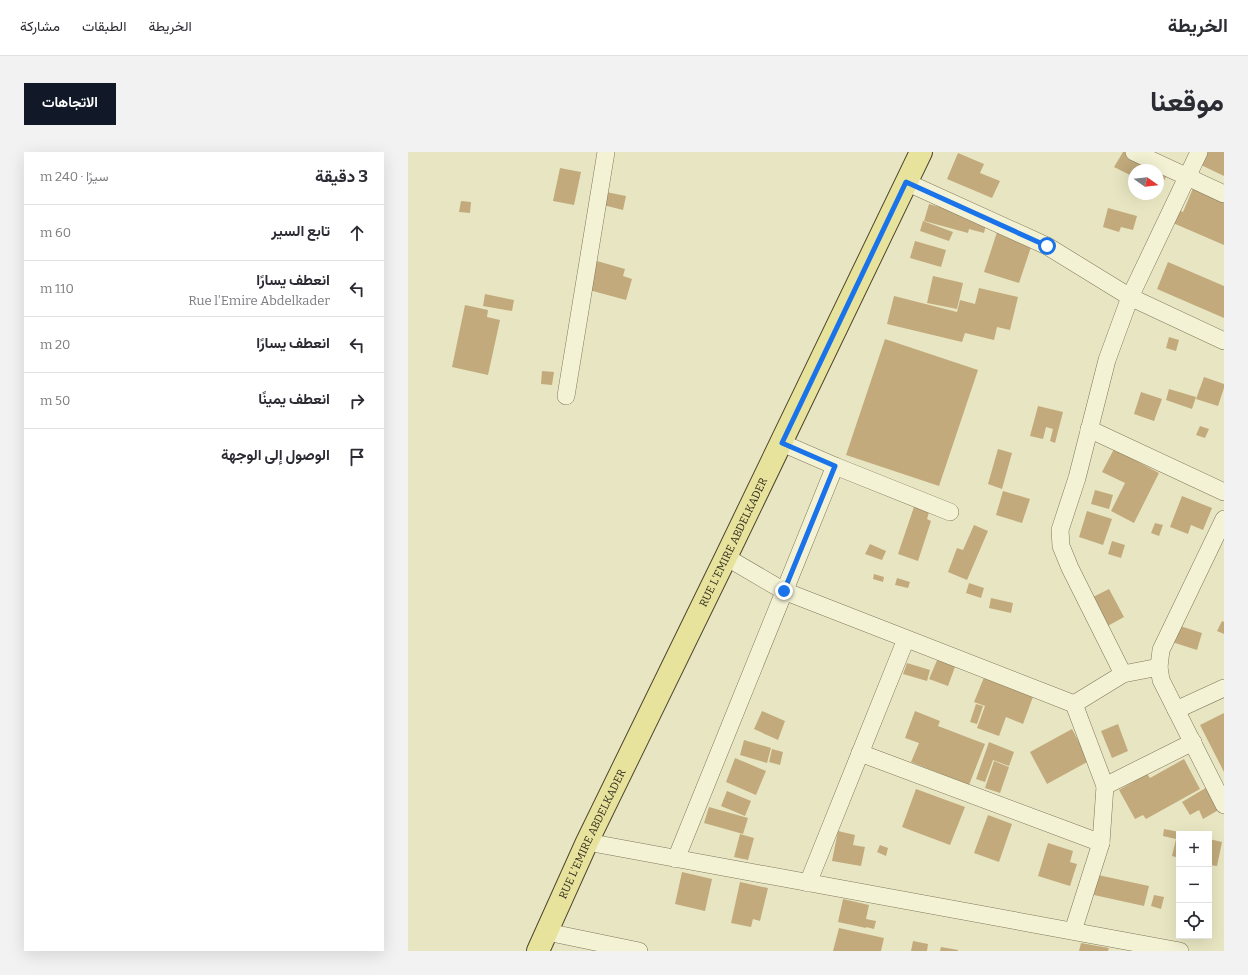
<!DOCTYPE html>
<html lang="ar">
<head>
<meta charset="utf-8">
<style>
  body { margin:0; font-family:Bitter,Vazirmatn,serif; background:#f2f2f3; color:#2b2b33; direction:rtl }
  .controls { position:absolute; right:12px; bottom:12px; display:grid; overflow:hidden; border-radius:0px; box-shadow:0 4px 16px #0002 }
  .controls button { width:36px; height:36px; display:grid; place-items:center; padding:0; border:0; border-bottom:1px solid #e1e1e2; background:#fff; color:#2b2b33; font:20px sans-serif }
  .compass { position:absolute; left:720px; top:12px; width:36px; height:36px; border-radius:50%; background:#fff; box-shadow:0 4px 16px #0002; rotate:104deg }
  .stop { position:absolute; width:12px; height:12px; margin:-9px; border:3px solid #1a73e8; border-radius:50%; background:#fff }
  .stop.end { background:#1a73e8; border-color:#fff; box-shadow:0 1px 4px #0008 }
  .list { margin:0; padding:0; list-style:none }
  h2 { display:flex; justify-content:space-between; align-items:center; height:52px; margin:0; padding:0 16px; font-size:17px }
  h2 small { font-size:13px; font-weight:400; color:#7c7c81 }
  .list li { display:grid; grid-template-columns:26px 1fr auto; gap:12px; align-items:center; box-sizing:border-box; height:56px; padding:0 16px; border-top:1px solid #e1e1e2 }
  .list b { display:block; font-size:15px; white-space:nowrap }
  .list p { margin:0; font-size:13px; white-space:nowrap; color:#7c7c81 }
  .list em { font-size:13px; font-style:normal; color:#7c7c81 }
  .icon { flex:none; width:22px; height:22px; fill:none; stroke:currentColor; stroke-width:2; stroke-linecap:round; stroke-linejoin:round }
  .map { position:relative; flex:none; width:816px; height:799px; overflow:hidden; direction:ltr; border-radius:0px }
  header { display:flex; align-items:center; gap:24px; box-sizing:border-box; height:56px; padding:0 20px; background:#fff; border-bottom:1px solid #e1e1e2 }
  header strong { font-size:19px }
  nav { display:flex; gap:22px; margin-inline-start:auto; font-size:14px }
  .intro { display:flex; align-items:center; justify-content:space-between; box-sizing:border-box; height:96px; padding:0 24px }
  h1 { margin:0; font-size:28px }
  .button { padding:10px 18px; border-radius:0px; background:#111827; color:#fff; font-size:14px; font-weight:700 }
  main { display:flex; gap:24px; padding:0 24px }
  aside { flex:1; background:#fff; border-radius:0px; box-shadow:0 4px 16px #0002 }
  .map>svg:first-child { display:block }
</style>
</head>
<body>
<header>
<strong>الخريطة</strong>
<nav><a>الخريطة</a><a>الطبقات</a><a>مشاركة</a></nav>
</header>
<div class="intro"><h1>موقعنا</h1><a class="button">الاتجاهات</a></div>
<main>
<div class="map">
<svg width="816" height="799" viewBox="0 0 816 799">
  <rect width="100%" height="100%" fill="#e8e6c2"/>
  <g fill="#c2aa7c">
    <path d="M 715,0 L 722,0 L 745,18 L 726,18 L 726,25 L 706,15 Z"/>
    <path d="M 799,0 L 816,0 L 816,24 L 793,13 Z"/>
    <path d="M 550,1 L 576,12 L 572,21 L 592,29 L 584,46 L 539,27 Z"/>
    <path d="M 152,16 L 173,20 L 166,53 L 145,49 Z"/>
    <path d="M 750,21 L 758,25 L 750,39 Z"/>
    <path d="M 786,34 L 816,48 L 816,93 L 765,71 L 771,58 L 775,60 Z"/>
    <path d="M 198,40 L 218,44 L 215,58 L 195,53 Z"/>
    <path d="M 53,49 L 63,50 L 62,61 L 51,60 Z"/>
    <path d="M 521,52 L 579,68 L 576,81 L 561,77 L 560,81 L 516,69 Z"/>
    <path d="M 700,56 L 729,64 L 725,78 L 713,75 L 711,80 L 695,75 Z"/>
    <path d="M 515,69 L 545,80 L 541,89 L 512,79 Z"/>
    <path d="M 590,77 L 625,89 L 611,131 L 576,120 Z"/>
    <path d="M 507,89 L 538,98 L 533,115 L 502,106 Z"/>
    <path d="M 189,109 L 217,117 L 215,124 L 224,127 L 218,148 L 181,138 Z"/>
    <path d="M 760,110 L 816,134 L 816,166 L 749,137 Z"/>
    <path d="M 525,124 L 555,131 L 549,157 L 519,151 Z"/>
    <path d="M 571,136 L 610,145 L 602,178 L 589,175 L 586,188 L 557,181 L 554,190 L 479,172 L 486,144 L 549,160 L 552,148 L 567,152 Z"/>
    <path d="M 77,142 L 106,148 L 104,159 L 75,154 Z"/>
    <path d="M 57,153 L 80,158 L 79,165 L 92,168 L 80,223 L 44,215 Z"/>
    <path d="M 761,185 L 771,188 L 768,199 L 758,196 Z"/>
    <path d="M 477,187 L 570,218 L 531,334 L 438,303 Z"/>
    <path d="M 134,219 L 146,220 L 144,233 L 133,232 Z"/>
    <path d="M 796,225 L 816,232 L 816,236 L 810,254 L 788,247 Z"/>
    <path d="M 761,237 L 788,245 L 784,257 L 758,248 Z"/>
    <path d="M 733,240 L 754,247 L 746,269 L 726,262 Z"/>
    <path d="M 630,254 L 655,260 L 647,291 L 642,289 L 645,277 L 638,275 L 635,287 L 622,284 Z"/>
    <path d="M 792,274 L 801,277 L 797,286 L 788,283 Z"/>
    <path d="M 590,297 L 604,301 L 594,337 L 580,332 Z"/>
    <path d="M 706,297 L 751,321 L 726,371 L 703,359 L 717,331 L 694,320 Z"/>
    <path d="M 687,338 L 705,343 L 701,357 L 683,352 Z"/>
    <path d="M 595,339 L 622,347 L 614,371 L 588,363 Z"/>
    <path d="M 774,344 L 804,356 L 795,378 L 783,373 L 780,382 L 762,375 Z"/>
    <path d="M 507,352 L 522,357 L 519,367 L 523,369 L 510,409 L 490,402 Z"/>
    <path d="M 679,359 L 704,367 L 695,393 L 671,385 Z"/>
    <path d="M 747,371 L 755,373 L 751,384 L 743,381 Z"/>
    <path d="M 566,373 L 580,379 L 559,428 L 540,420 L 549,396 L 555,398 Z"/>
    <path d="M 704,389 L 717,393 L 713,406 L 700,402 Z"/>
    <path d="M 462,392 L 478,399 L 474,408 L 457,402 Z"/>
    <path d="M 466,422 L 476,425 L 475,430 L 465,427 Z"/>
    <path d="M 489,426 L 502,430 L 500,436 L 487,433 Z"/>
    <path d="M 561,431 L 576,436 L 573,446 L 558,441 Z"/>
    <path d="M 701,437 L 716,465 L 696,476 L 681,447 Z"/>
    <path d="M 583,446 L 605,451 L 603,461 L 581,456 Z"/>
    <path d="M 814,469 L 816,470 L 816,482 L 809,479 Z"/>
    <path d="M 769,473 L 794,481 L 789,498 L 764,490 Z"/>
    <path d="M 530,506 L 548,512 L 540,534 L 521,527 Z"/>
    <path d="M 499,511 L 522,518 L 519,529 L 495,522 Z"/>
    <path d="M 577,523 L 626,542 L 615,572 L 598,565 L 591,584 L 569,576 L 577,554 L 566,550 Z"/>
    <path d="M 568,552 L 575,554 L 569,572 L 562,570 Z"/>
    <path d="M 354,559 L 377,569 L 370,588 L 346,577 Z"/>
    <path d="M 507,559 L 532,569 L 530,574 L 577,592 L 561,633 L 503,610 L 511,591 L 497,586 Z"/>
    <path d="M 816,561 L 816,620 L 792,573 Z"/>
    <path d="M 710,572 L 720,599 L 704,606 L 693,579 Z"/>
    <path d="M 664,577 L 681,609 L 639,632 L 622,600 Z"/>
    <path d="M 336,588 L 363,596 L 359,611 L 332,603 Z"/>
    <path d="M 581,590 L 606,600 L 601,614 L 585,608 L 577,630 L 568,627 Z"/>
    <path d="M 364,597 L 375,600 L 372,613 L 361,610 Z"/>
    <path d="M 327,606 L 358,619 L 348,643 L 318,630 Z"/>
    <path d="M 776,607 L 792,637 L 738,667 L 735,663 L 727,667 L 711,638 L 739,622 L 742,626 Z"/>
    <path d="M 586,609 L 601,615 L 592,641 L 577,636 Z"/>
    <path d="M 801,634 L 814,656 L 795,667 L 791,658 L 782,663 L 774,650 Z"/>
    <path d="M 508,637 L 557,655 L 542,693 L 494,675 Z"/>
    <path d="M 319,639 L 343,649 L 337,664 L 313,654 Z"/>
    <path d="M 301,655 L 340,666 L 335,682 L 296,671 Z"/>
    <path d="M 580,663 L 604,672 L 591,710 L 566,701 Z"/>
    <path d="M 756,677 L 777,681 L 771,682 L 771,706 L 764,704 L 768,687 L 755,684 Z"/>
    <path d="M 430,679 L 447,683 L 445,693 L 457,695 L 453,714 L 424,709 Z"/>
    <path d="M 332,682 L 346,686 L 340,708 L 326,705 Z"/>
    <path d="M 801,687 L 814,690 L 809,714 L 801,713 Z"/>
    <path d="M 640,691 L 665,699 L 662,710 L 669,712 L 662,734 L 630,724 Z"/>
    <path d="M 472,693 L 480,696 L 478,704 L 469,700 Z"/>
    <path d="M 274,720 L 304,727 L 297,759 L 267,752 Z"/>
    <path d="M 690,723 L 741,734 L 736,754 L 686,743 Z"/>
    <path d="M 332,730 L 360,736 L 352,769 L 345,767 L 343,775 L 323,771 Z"/>
    <path d="M 746,743 L 756,745 L 753,757 L 743,754 Z"/>
    <path d="M 435,747 L 461,753 L 458,767 L 468,769 L 466,777 L 458,775 L 458,776 L 430,770 Z"/>
    <path d="M 431,776 L 476,786 L 473,799 L 425,799 Z"/>
    <path d="M 505,789 L 520,792 L 519,799 L 503,799 Z"/>
    <path d="M 673,791 L 701,796 L 700,799 L 671,799 Z"/>
    <path d="M 533,795 L 550,798 L 550,799 L 532,799 Z"/>
  </g>
  <g fill="none" stroke-linecap="round" stroke-linejoin="round">
    <g stroke="#80775b" stroke-width="18">
      <g id="minor">
        <path d="M 726,0 L 816,42"/>
        <path d="M 498,30 L 639,94 L 722,145 L 816,189"/>
        <path d="M 158,244 L 198,0"/>
        <path d="M 681,277 L 816,340"/>
        <path d="M 427,314 L 542,360"/>
        <path d="M 816,367 L 753,498 L 751,515 L 753,528 L 816,653"/>
        <path d="M 318,405 L 376,439 L 666,552 L 715,522 L 751,515"/>
        <path d="M 715,522 L 662,416 L 653,394 L 652,378 L 669,326 L 699,208 L 722,145 L 791,0"/>
        <path d="M 768,558 L 816,536"/>
        <path d="M 452,601 L 693,691"/>
        <path d="M 697,634 L 785,590"/>
        <path d="M 179,690 L 772,799"/>
        <path d="M 268,707 L 427,314 L 374,291"/>
        <path d="M 400,731 L 498,487"/>
        <path d="M 665,779 L 693,691 L 697,634 L 666,552"/>
        <path d="M 139,780 L 231,799"/>
      </g>
    </g>
    <g stroke="#4e452f" stroke-width="24">
      <g id="major">
        <path id="s1" d="M 130,799 L 179,690 L 318,405 L 513,0"/>
      </g>
    </g>
    <use href="#minor" stroke="#f4f2d4" stroke-width="17"/>
    <use href="#major" stroke="#e7e39d" stroke-width="22"/>
  </g>
  <g fill="none" stroke-linecap="round" stroke-linejoin="round">
    <path stroke="#1a73e8" stroke-width="5" d="M 376,439 L 427,314 L 374,291 L 498,30 L 639,94"/>
  </g>
  <g text-anchor="middle" stroke-width="3" stroke-linejoin="round" paint-order="stroke">
    <g font-size="11" fill="#312c1e" stroke="#f0efd0">
      <text dy="4" stroke="none"><textPath href="#s1" startOffset="453">RUE L'EMIRE ABDELKADER</textPath></text>
      <text dy="4" stroke="none"><textPath href="#s1" startOffset="129">RUE L'EMIRE ABDELKADER</textPath></text>
    </g>
  </g>
</svg>
<div class="controls">
<button>+</button>
<button>−</button>
<button><svg class="icon" aria-label="locate" viewBox="0 0 24 24"><circle cx="12" cy="12" r="6"/><path d="M12 2v4M12 18v4M2 12h4M18 12h4"/></svg></button>
</div>
<svg class="compass" viewBox="-18 -18 36 36"><path d="M0-13l5 13h-10z" fill="#e53935"/><path d="M0 13l5-13h-10z" fill="#7c7c81"/></svg>
<div class="stop" style="left:639px;top:94px"></div>
<div class="stop end" style="left:376px;top:439px"></div>
</div>
<aside>
<h2>3 دقيقة<small>سيرًا · 240 m</small></h2>
<ul class="list">
<li><svg class="icon" aria-label="ahead" viewBox="0 0 24 24"><path d="M12 20V5M6 11l6-6 6 6"/></svg><div><b>تابع السير</b></div><em>60 m</em></li>
<li><svg class="icon" aria-label="left" viewBox="0 0 24 24"><path d="M17 20v-9H6M10 6l-5 5 5 5"/></svg><div><b>انعطف يسارًا</b><p>Rue l'Emire Abdelkader</p></div><em>110 m</em></li>
<li><svg class="icon" aria-label="left" viewBox="0 0 24 24"><path d="M17 20v-9H6M10 6l-5 5 5 5"/></svg><div><b>انعطف يسارًا</b></div><em>20 m</em></li>
<li><svg class="icon" aria-label="right" viewBox="0 0 24 24"><path d="M7 20v-9h11M14 6l5 5-5 5"/></svg><div><b>انعطف يمينًا</b></div><em>50 m</em></li>
<li><svg class="icon" aria-label="arrive" viewBox="0 0 24 24"><path d="M6 21V4h12l-3 4 3 4H6"/></svg><div><b>الوصول إلى الوجهة</b></div></li>
</ul>
</aside>
</main>
</body>
</html>
